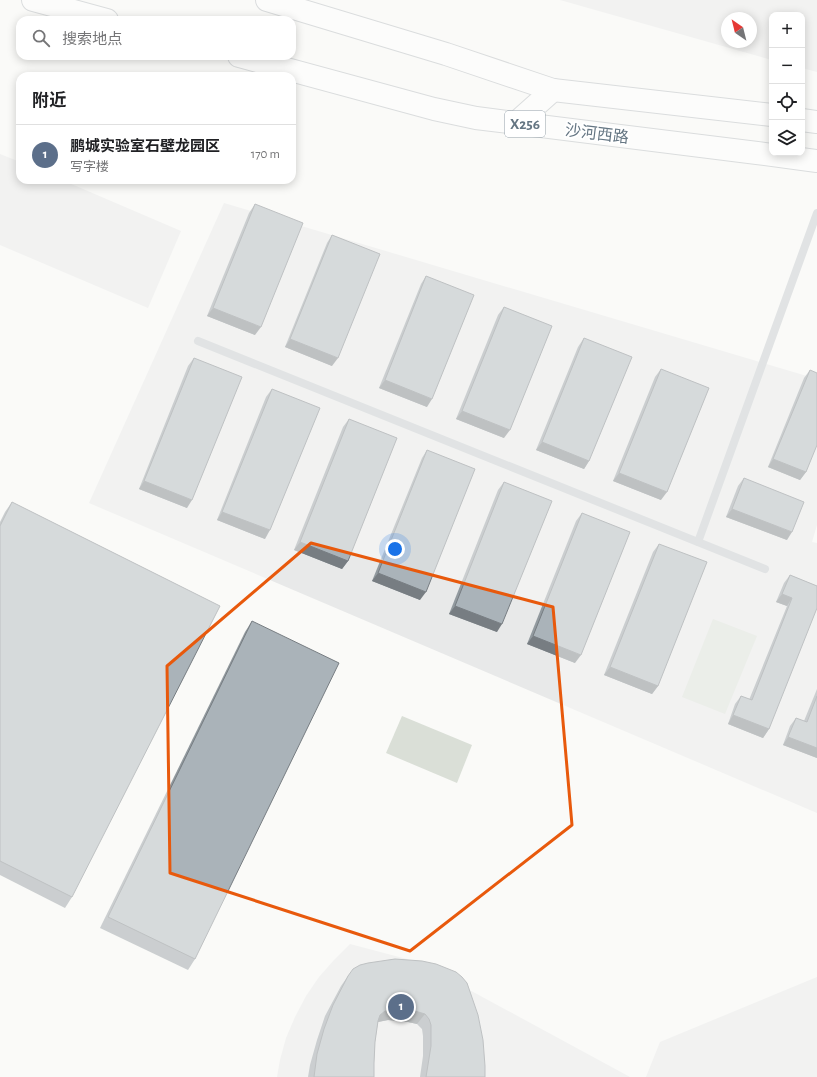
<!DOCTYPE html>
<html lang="zh">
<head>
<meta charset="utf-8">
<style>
  body { margin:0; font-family:"Alegreya Sans","Noto Sans SC",sans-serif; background:#f6f6f6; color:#202124 }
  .controls { position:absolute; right:12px; top:12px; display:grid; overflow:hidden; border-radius:8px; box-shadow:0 2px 10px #0003 }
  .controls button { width:36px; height:36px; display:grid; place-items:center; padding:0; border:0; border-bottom:1px solid #e0e0e0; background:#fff; color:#202124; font:20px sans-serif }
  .compass { position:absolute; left:721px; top:12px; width:36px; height:36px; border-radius:50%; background:#fff; box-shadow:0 2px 10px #0003; rotate:325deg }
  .you { position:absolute; left:395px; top:549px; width:14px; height:14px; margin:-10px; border:3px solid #fff; border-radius:50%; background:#1a73e8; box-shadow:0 0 0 6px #1a73e833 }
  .badge { display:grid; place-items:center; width:26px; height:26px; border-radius:50%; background:#d93025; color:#fff; font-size:13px; font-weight:700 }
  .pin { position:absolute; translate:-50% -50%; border:2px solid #fff; box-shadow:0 1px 4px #0006 }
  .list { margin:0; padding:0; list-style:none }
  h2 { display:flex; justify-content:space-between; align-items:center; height:52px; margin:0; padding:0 16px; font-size:17px }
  h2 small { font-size:13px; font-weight:400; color:#757577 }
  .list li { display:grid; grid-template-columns:26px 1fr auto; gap:12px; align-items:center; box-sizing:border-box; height:60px; padding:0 16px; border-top:1px solid #e0e0e0 }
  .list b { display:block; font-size:15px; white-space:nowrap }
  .list p { margin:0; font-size:13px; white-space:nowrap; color:#757577 }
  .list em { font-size:13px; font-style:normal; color:#757577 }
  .icon { flex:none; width:22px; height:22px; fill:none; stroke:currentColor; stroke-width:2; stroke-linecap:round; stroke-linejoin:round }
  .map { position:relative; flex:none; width:817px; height:1077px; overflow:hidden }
  .search { position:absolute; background:#fff; box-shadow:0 2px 10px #0003; left:16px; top:16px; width:280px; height:44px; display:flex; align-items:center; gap:10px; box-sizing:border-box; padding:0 14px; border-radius:12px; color:#757577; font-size:15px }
  .panel { position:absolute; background:#fff; box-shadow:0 2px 10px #0003; left:16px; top:72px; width:280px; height:112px; border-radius:12px }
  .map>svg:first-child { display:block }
</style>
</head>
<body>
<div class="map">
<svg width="817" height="1077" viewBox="0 0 817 1077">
  <rect width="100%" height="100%" fill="#fafaf8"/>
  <g fill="#e8e9e9" fill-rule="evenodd">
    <path d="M 560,0 L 817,0 L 817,72 L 802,68 L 802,15 L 772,15 L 772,60 ZM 727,18 L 751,18 L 751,42 L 727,42 Z"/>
    <path d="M 0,154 L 20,162 L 20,180 L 62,180 L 181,231 L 148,308 L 0,245 Z"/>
    <path d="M 224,203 L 817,379 L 817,525 L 812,542 L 817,543 L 817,813 L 89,503 Z"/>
    <path d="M 350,944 L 418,962 L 630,1077 L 277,1077 L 280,1060 L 286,1038 L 295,1017 L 306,996 L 319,977 L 334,960 Z"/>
    <path d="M 817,977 L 817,1077 L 646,1077 L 660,1042 Z"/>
  </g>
  <g fill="#dadfd7">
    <path d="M 713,619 L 757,636 L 725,714 L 682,697 Z"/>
    <path d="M 402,716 L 472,745 L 457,783 L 386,753 Z"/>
  </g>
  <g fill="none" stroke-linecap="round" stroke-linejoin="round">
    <g stroke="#b5babe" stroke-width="24">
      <g id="primary">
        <path d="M 33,0 L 107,20"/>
        <path d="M 267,0 L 446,54 L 553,90 L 772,115"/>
        <path d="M 239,56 L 434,109 L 476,118 L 757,153 L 817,161"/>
        <path d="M 802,120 L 817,122"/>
        <path d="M 516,123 L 553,90"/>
      </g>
    </g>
    <g stroke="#c3c8cc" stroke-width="8">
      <path d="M 198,341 L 765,569"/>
      <path d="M 698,542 L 817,213"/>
    </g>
    <use href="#primary" stroke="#fff" stroke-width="22"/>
  </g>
  <g fill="#929a9f">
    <path d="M 255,204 L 255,335 L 207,316 L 249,213 Z"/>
    <path d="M 332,235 L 332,366 L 285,347 L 327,243 Z"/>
    <path d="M 426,276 L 427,407 L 379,388 L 421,284 Z"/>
    <path d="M 504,307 L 504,438 L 456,419 L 498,315 Z"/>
    <path d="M 584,338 L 589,461 L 584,469 L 536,450 L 578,347 Z"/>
    <path d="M 194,358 L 187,508 L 139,489 L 188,366 Z"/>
    <path d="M 661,369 L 661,500 L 613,481 L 655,377 Z"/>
    <path d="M 810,370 L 806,472 L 800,480 L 768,467 L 804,378 Z"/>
    <path d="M 272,389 L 265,539 L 217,520 L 266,397 Z"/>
    <path d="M 349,419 L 348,561 L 342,569 L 294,550 L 343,427 Z"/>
    <path d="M 427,450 L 420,600 L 372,581 L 422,458 Z"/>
    <path d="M 744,478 L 787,540 L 726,517 L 738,486 Z"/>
    <path d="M 504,482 L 497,632 L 449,614 L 498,490 Z"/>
    <path d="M 12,502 L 72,897 L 65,908 L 0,875 L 0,522 L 5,512 Z"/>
    <path d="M 582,513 L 575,663 L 527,644 L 576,521 Z"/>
    <path d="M 659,544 L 658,686 L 652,694 L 604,675 L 653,552 Z"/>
    <path d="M 790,575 L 817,586 L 769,729 L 763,738 L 728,724 L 735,704 L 741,696 L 749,700 L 787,606 L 776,602 L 784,583 Z"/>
    <path d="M 252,621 L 195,959 L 188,970 L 100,928 L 245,632 Z"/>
    <path d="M 817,689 L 817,758 L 783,745 L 790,726 L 796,718 L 804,721 Z"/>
    <path d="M 395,959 L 485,1077 L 420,1077 L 423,1056 L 423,1036 L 422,1029 L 417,1024 L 408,1022 L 388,1020 L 378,1022 L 375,1042 L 374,1063 L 374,1077 L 308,1077 L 310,1065 L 317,1040 L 325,1016 L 341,986 L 348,976 Z"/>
  </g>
  <g fill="#777d82">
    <path d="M 213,308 L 261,327 L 255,335 L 207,316 Z"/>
    <path d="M 290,339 L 338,358 L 332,366 L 285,347 Z"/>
    <path d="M 385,380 L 432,399 L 427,407 L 379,388 Z"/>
    <path d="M 462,411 L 510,430 L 504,438 L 456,419 Z"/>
    <path d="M 542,442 L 589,461 L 584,469 L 536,450 Z"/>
    <path d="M 773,459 L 806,472 L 800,480 L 768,467 Z"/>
    <path d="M 619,473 L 667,492 L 661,500 L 613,481 Z"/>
    <path d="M 144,481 L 192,500 L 187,508 L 139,489 Z"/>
    <path d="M 732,509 L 792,532 L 787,540 L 726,517 Z"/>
    <path d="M 222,512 L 270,530 L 265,539 L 217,520 Z"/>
    <path d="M 300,542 L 348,561 L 342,569 L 294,550 Z"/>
    <path d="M 378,573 L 426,592 L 420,600 L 372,581 Z"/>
    <path d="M 782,594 L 792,598 L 787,606 L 776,602 Z"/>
    <path d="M 455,606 L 502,624 L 497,632 L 449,614 Z"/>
    <path d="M 533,636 L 581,655 L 575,663 L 527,644 Z"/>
    <path d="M 610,667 L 658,686 L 652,694 L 604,675 Z"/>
    <path d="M 733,715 L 769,729 L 763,738 L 728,724 Z"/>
    <path d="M 788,737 L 817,748 L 817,758 L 783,745 Z"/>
    <path d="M 395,1010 L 415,1011 L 425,1014 L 417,1024 L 408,1022 L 388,1020 L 378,1022 L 373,1026 L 380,1015 L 385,1011 Z"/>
  </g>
  <g fill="#aab3b9" stroke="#777d82">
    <path d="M 255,204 L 303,223 L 261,327 L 213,308 Z"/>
    <path d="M 332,235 L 380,254 L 338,358 L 290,339 Z"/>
    <path d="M 426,276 L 474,295 L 432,399 L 385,380 Z"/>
    <path d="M 504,307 L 552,326 L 510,430 L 462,411 Z"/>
    <path d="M 584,338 L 632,357 L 589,461 L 542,442 Z"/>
    <path d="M 194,358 L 242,377 L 192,500 L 144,481 Z"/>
    <path d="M 661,369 L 709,388 L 667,492 L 619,473 Z"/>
    <path d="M 810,370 L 817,373 L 817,445 L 806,472 L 773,459 Z"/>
    <path d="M 272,389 L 320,408 L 270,530 L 222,512 Z"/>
    <path d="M 349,419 L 397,438 L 348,561 L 300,542 Z"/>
    <path d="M 427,450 L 475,469 L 426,592 L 378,573 Z"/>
    <path d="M 744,478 L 804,502 L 792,532 L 732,509 Z"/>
    <path d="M 504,482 L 552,501 L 502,624 L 455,606 Z"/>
    <path d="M 12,502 L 220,606 L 72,897 L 0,861 L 0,526 Z"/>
    <path d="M 582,513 L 630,532 L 581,655 L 533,636 Z"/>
    <path d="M 659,544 L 707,562 L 658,686 L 610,667 Z"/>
    <path d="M 790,575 L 817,586 L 817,608 L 769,729 L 733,715 L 741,696 L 752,700 L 792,598 L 782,594 Z"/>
    <path d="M 252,621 L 339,663 L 195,959 L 108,917 Z"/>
    <path d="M 817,696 L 817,748 L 788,737 L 796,718 L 807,722 Z"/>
    <path d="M 395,959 L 422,961 L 436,964 L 456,972 L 462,977 L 467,983 L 478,1015 L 483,1040 L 485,1066 L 485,1077 L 426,1077 L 431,1046 L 431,1025 L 429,1019 L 425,1014 L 415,1011 L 395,1010 L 385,1011 L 380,1015 L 378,1021 L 375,1042 L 374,1063 L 374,1077 L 314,1077 L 317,1054 L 324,1029 L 333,1005 L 348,976 L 353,969 L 360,965 L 368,963 Z"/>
  </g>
  <path d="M0 0H817V1077H0ZM 311,543 L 553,607 L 572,825 L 410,951 L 170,873 L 167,666 Z" fill="#fafaf8" fill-opacity=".55" fill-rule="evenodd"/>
  <path fill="none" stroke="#e8590c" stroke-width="3" stroke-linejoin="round" d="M 311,543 L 553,607 L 572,825 L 410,951 L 170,873 L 167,666 Z"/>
  <g text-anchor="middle" stroke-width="4" stroke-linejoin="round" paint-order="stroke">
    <rect fill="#fff" stroke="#939fa8" stroke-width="1" x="505" y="111" width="40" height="26" rx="3"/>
    <g font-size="15" font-weight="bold" fill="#657683">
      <text x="525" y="129">X256</text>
    </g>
    <g font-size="16" fill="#657683" stroke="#fff">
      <text transform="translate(597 133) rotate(7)" y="6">沙河西路</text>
    </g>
  </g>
</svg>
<div class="controls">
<button>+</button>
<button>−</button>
<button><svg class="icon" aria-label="locate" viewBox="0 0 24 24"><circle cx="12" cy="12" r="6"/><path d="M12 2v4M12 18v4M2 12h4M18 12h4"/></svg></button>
<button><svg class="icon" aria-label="layers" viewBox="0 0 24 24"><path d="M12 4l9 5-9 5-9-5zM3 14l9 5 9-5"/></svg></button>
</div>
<svg class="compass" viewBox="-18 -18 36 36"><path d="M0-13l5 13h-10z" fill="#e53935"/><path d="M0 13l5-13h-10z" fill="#757577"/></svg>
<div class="you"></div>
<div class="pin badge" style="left:401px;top:1007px;background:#5c6f8a">1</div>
<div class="search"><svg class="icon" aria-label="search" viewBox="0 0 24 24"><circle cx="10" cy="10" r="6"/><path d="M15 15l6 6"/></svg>搜索地点</div>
<section class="panel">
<h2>附近<small></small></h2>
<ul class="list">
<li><span class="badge" style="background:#5c6f8a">1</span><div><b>鹏城实验室石壁龙园区</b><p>写字楼</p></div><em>170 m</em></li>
</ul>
</section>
</div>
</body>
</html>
